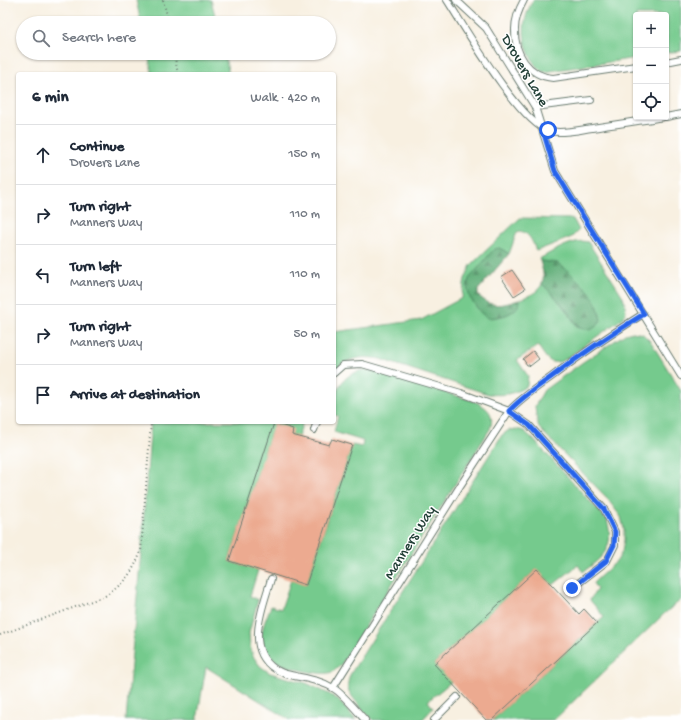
<!DOCTYPE html>
<html lang="en">
<head>
<meta charset="utf-8">
<style>
  body { margin:0; font-family:"Gochi Hand",sans-serif; background:#f2f2f3; color:#1f2937 }
  .controls { position:absolute; right:12px; top:12px; display:grid; overflow:hidden; border-radius:4px; box-shadow:0 1px 3px #0004 }
  .controls button { width:36px; height:36px; display:grid; place-items:center; padding:0; border:0; border-bottom:1px solid #e0e1e3; background:#fff; color:#1f2937; font:20px sans-serif }
  .stop { position:absolute; width:12px; height:12px; margin:-9px; border:3px solid #2563eb; border-radius:50%; background:#fff }
  .stop.end { background:#2563eb; border-color:#fff; box-shadow:0 1px 4px #0008 }
  .list { margin:0; padding:0; list-style:none }
  h2 { display:flex; justify-content:space-between; align-items:center; height:52px; margin:0; padding:0 16px; font-size:17px }
  h2 small { font-size:13px; font-weight:400; color:#747a83 }
  .list li { display:grid; grid-template-columns:26px 1fr auto; gap:12px; align-items:center; box-sizing:border-box; height:60px; padding:0 16px; border-top:1px solid #e0e1e3 }
  .list b { display:block; font-size:15px; white-space:nowrap }
  .list p { margin:0; font-size:13px; white-space:nowrap; color:#747a83 }
  .list em { font-size:13px; font-style:normal; color:#747a83 }
  .icon { flex:none; width:22px; height:22px; fill:none; stroke:currentColor; stroke-width:2; stroke-linecap:round; stroke-linejoin:round }
  .map { position:relative; flex:none; width:681px; height:720px; overflow:hidden }
  .search { position:absolute; background:#fff; box-shadow:0 1px 3px #0004; left:16px; top:16px; width:320px; height:44px; display:flex; align-items:center; gap:10px; box-sizing:border-box; padding:0 14px; border-radius:22px; color:#747a83; font-size:15px }
  .panel { position:absolute; background:#fff; box-shadow:0 1px 3px #0004; left:16px; top:72px; width:320px; height:352px; border-radius:4px }
  .map>svg:first-child { display:block }
</style>
</head>
<body>
<div class="map">
<svg width="681" height="720" viewBox="0 0 681 720">
  <defs>
    <pattern id="forest-firs" width="22" height="20" patternUnits="userSpaceOnUse"><rect width="22" height="20" fill="#60ae78"/><path d="M5 1l3.5 6h-7zM16 11l3.5 6h-7z" fill="#4f8f63"/></pattern>
  </defs>
  <rect width="100%" height="100%" fill="#fff"/>
  <filter id="ink" filterUnits="userSpaceOnUse"><feTurbulence type="fractalNoise" baseFrequency=".025" numOctaves="2"/><feDisplacementMap in="SourceGraphic" scale="8" xChannelSelector="R" yChannelSelector="G"/><feConvolveMatrix kernelMatrix="1 2 1 2 8 2 1 2 1" color-interpolation-filters="sRGB"/></filter>
  <filter id="wash" filterUnits="userSpaceOnUse"><feTurbulence type="fractalNoise" baseFrequency=".012" numOctaves="4" result="noise"/><feDisplacementMap in="SourceGraphic" scale="16" xChannelSelector="R" yChannelSelector="G"/><feGaussianBlur stdDeviation="0.9" result="paint"/><feColorMatrix in="noise" values="0 0 0 0 0 0 0 0 0 0 0 0 0 0 0 0 0 1.4 0 .05"/><feComposite in="paint" operator="in"/></filter>
  <g filter="url(#wash)">
    <rect width="100%" height="100%" fill="#f8f0e1"/>
    <g fill="#75ca8d" stroke="#4a8460">
      <path d="M 136,0 L 211,0 L 217,23 L 141,23 Z"/>
      <path d="M 533,0 L 681,0 L 681,51 L 666,53 L 666,15 L 636,15 L 636,58 L 544,72 C 538,70 534,64 531,58 C 521,37 522,20 533,0 Z"/>
      <path d="M 148,53 L 224,53 L 229,74 L 152,74 Z"/>
      <path d="M 520,218 L 573,219 L 579,230 L 572,237 L 536,251 C 533,243 530,233 520,231 L 517,232 L 509,254 L 503,250 L 499,248 L 469,279 L 470,298 L 481,313 L 488,318 L 506,315 L 520,302 L 519,300 C 528,296 538,293 542,284 C 556,296 568,312 578,328 L 567,270 L 557,263 L 540,261 L 539,259 C 552,252 574,238 588,242 L 622,295 C 625,303 628,311 623,318 L 564,360 C 549,367 546,357 538,346 L 517,360 L 528,376 L 527,386 C 514,394 504,396 488,394 L 380,359 C 362,356 348,357 334,371 L 334,332 L 421,320 L 462,298 L 465,279 L 471,265 Z"/>
      <path d="M 633,332 L 643,334 L 651,342 L 681,391 L 681,600 L 665,613 L 554,720 L 492,720 L 604,617 L 590,600 L 597,589 L 593,583 L 617,561 L 622,552 L 624,540 L 624,529 L 621,517 L 606,497 L 539,428 L 536,416 L 535,406 L 544,390 L 583,362 L 625,334 Z"/>
      <path d="M 363,370 L 373,371 L 474,401 C 488,408 495,413 490,429 L 341,665 C 338,667 335,671 332,672 C 322,677 284,667 276,661 C 270,657 265,650 263,644 C 259,631 267,617 271,606 L 281,609 L 291,580 L 306,585 L 352,445 L 362,447 L 363,441 L 334,432 L 338,416 L 334,415 C 334,392 339,376 363,370 Z"/>
      <path d="M 151,422 L 303,422 L 298,437 L 292,435 L 274,424 L 229,561 L 258,570 L 250,596 L 258,600 L 249,633 L 250,646 L 253,656 L 260,666 L 270,673 L 306,683 L 329,694 L 337,699 L 356,720 L 290,720 L 206,667 L 197,720 L 126,720 L 141,552 Z"/>
      <path d="M 516,429 L 524,431 L 532,438 L 607,520 C 615,548 603,557 583,572 L 578,565 L 553,585 L 537,569 L 434,664 L 451,682 L 428,701 L 433,708 L 422,720 L 373,720 C 367,715 350,696 348,689 C 347,683 349,678 351,673 L 502,435 L 509,430 Z"/>
    </g>
    <g fill="url(#forest-firs)" stroke="#407656">
      <path d="M 499,248 L 503,250 L 509,254 L 508,255 L 478,290 L 478,295 C 492,309 502,305 519,300 L 520,302 C 515,315 501,317 488,318 L 481,313 L 470,298 L 467,287 L 469,279 L 494,249 Z"/>
      <path d="M 540,261 L 557,263 L 567,270 L 590,292 L 598,307 L 601,320 L 598,325 L 591,330 L 579,328 C 568,312 556,296 542,284 C 545,276 542,268 540,261 Z"/>
    </g>
    <g id="blocks">
      <g fill="#ecaa90">
        <path d="M 512,270 L 525,289 L 514,296 L 501,277 Z"/>
        <path d="M 533,351 L 539,359 L 530,366 L 529,365 L 527,365 L 523,359 Z"/>
        <path d="M 274,423 L 293,429 L 292,435 L 329,445 L 332,439 L 352,445 L 306,585 L 229,561 Z"/>
        <path d="M 537,569 L 579,614 L 584,609 L 597,623 L 492,720 L 486,720 L 434,664 Z"/>
      </g>
    </g>
  </g>
  <g filter="url(#ink)">
    <use href="#blocks" fill-opacity="0" stroke="#6b7c71" stroke-width="1"/>
    <g fill="none" stroke-linecap="round" stroke-linejoin="round">
      <g stroke="#6b7c71" stroke-width="8">
        <g id="service">
          <path d="M 447,0 C 465,28 520,123 549,131 C 563,134 578,130 592,128 C 616,124 640,121 664,117"/>
          <path d="M 456,0 L 486,28 L 535,107 L 555,171 L 681,376"/>
          <path d="M 524,0 C 519,9 515,19 515,29 C 514,53 528,76 553,78 L 636,66"/>
          <path d="M 666,62 L 681,59"/>
          <path d="M 535,107 L 591,100"/>
          <path d="M 666,117 L 681,114"/>
          <path d="M 334,373 L 343,365 L 362,364 L 461,393 L 509,411 L 529,425 L 604,509 L 615,532 L 615,545 L 607,561 L 572,588"/>
          <path d="M 314,430 L 317,422"/>
          <path d="M 271,579 C 263,607 244,649 275,669 C 279,671 282,673 286,674 C 301,678 319,679 333,688 C 341,692 358,712 365,720"/>
          <path d="M 333,688 L 460,486 L 509,411 C 522,397 539,386 554,375 C 583,353 613,333 643,314"/>
          <path d="M 434,720 L 457,697"/>
        </g>
      </g>
      <g stroke="#6b7c71" stroke-width="2" stroke-dasharray="1 3" stroke-linecap="butt">
        <path d="M 163,0 L 169,23"/>
        <path d="M 174,53 L 178,74"/>
        <path d="M 0,635 L 105,596 C 123,585 134,571 141,551 L 151,422"/>
      </g>
      <use href="#service" stroke="#fff" stroke-width="6"/>
    </g>
  </g>
  <g fill="none" stroke-linecap="round" stroke-linejoin="round" filter="url(#ink)">
    <path stroke="#2563eb" stroke-width="5" d="M 548,130 L 542,127 L 555,171 L 644,314 C 613,333 583,353 554,375 C 539,386 522,397 509,411 L 529,425 L 604,509 L 615,532 L 614,545 L 606,561 L 572,588"/>
  </g>
  <g text-anchor="middle" stroke-width="3" stroke-linejoin="round" paint-order="stroke">
    <g font-size="15" fill="#1f3d34" stroke="#fff">
      <text transform="translate(526 70) rotate(60)" y="5">Drovers Lane</text>
      <text transform="translate(409 542) rotate(-58)" y="5">Manners Way</text>
    </g>
  </g>
</svg>
<div class="controls">
<button>+</button>
<button>−</button>
<button><svg class="icon" aria-label="locate" viewBox="0 0 24 24"><circle cx="12" cy="12" r="6"/><path d="M12 2v4M12 18v4M2 12h4M18 12h4"/></svg></button>
</div>
<div class="stop" style="left:548px;top:130px"></div>
<div class="stop end" style="left:572px;top:588px"></div>
<div class="search"><svg class="icon" aria-label="search" viewBox="0 0 24 24"><circle cx="10" cy="10" r="6"/><path d="M15 15l6 6"/></svg>Search here</div>
<section class="panel">
<h2>6 min<small>Walk · 420 m</small></h2>
<ul class="list">
<li><svg class="icon" aria-label="ahead" viewBox="0 0 24 24"><path d="M12 20V5M6 11l6-6 6 6"/></svg><div><b>Continue</b><p>Drovers Lane</p></div><em>150 m</em></li>
<li><svg class="icon" aria-label="right" viewBox="0 0 24 24"><path d="M7 20v-9h11M14 6l5 5-5 5"/></svg><div><b>Turn right</b><p>Manners Way</p></div><em>110 m</em></li>
<li><svg class="icon" aria-label="left" viewBox="0 0 24 24"><path d="M17 20v-9H6M10 6l-5 5 5 5"/></svg><div><b>Turn left</b><p>Manners Way</p></div><em>110 m</em></li>
<li><svg class="icon" aria-label="right" viewBox="0 0 24 24"><path d="M7 20v-9h11M14 6l5 5-5 5"/></svg><div><b>Turn right</b><p>Manners Way</p></div><em>50 m</em></li>
<li><svg class="icon" aria-label="arrive" viewBox="0 0 24 24"><path d="M6 21V4h12l-3 4 3 4H6"/></svg><div><b>Arrive at destination</b></div></li>
</ul>
</section>
</div>
</body>
</html>
